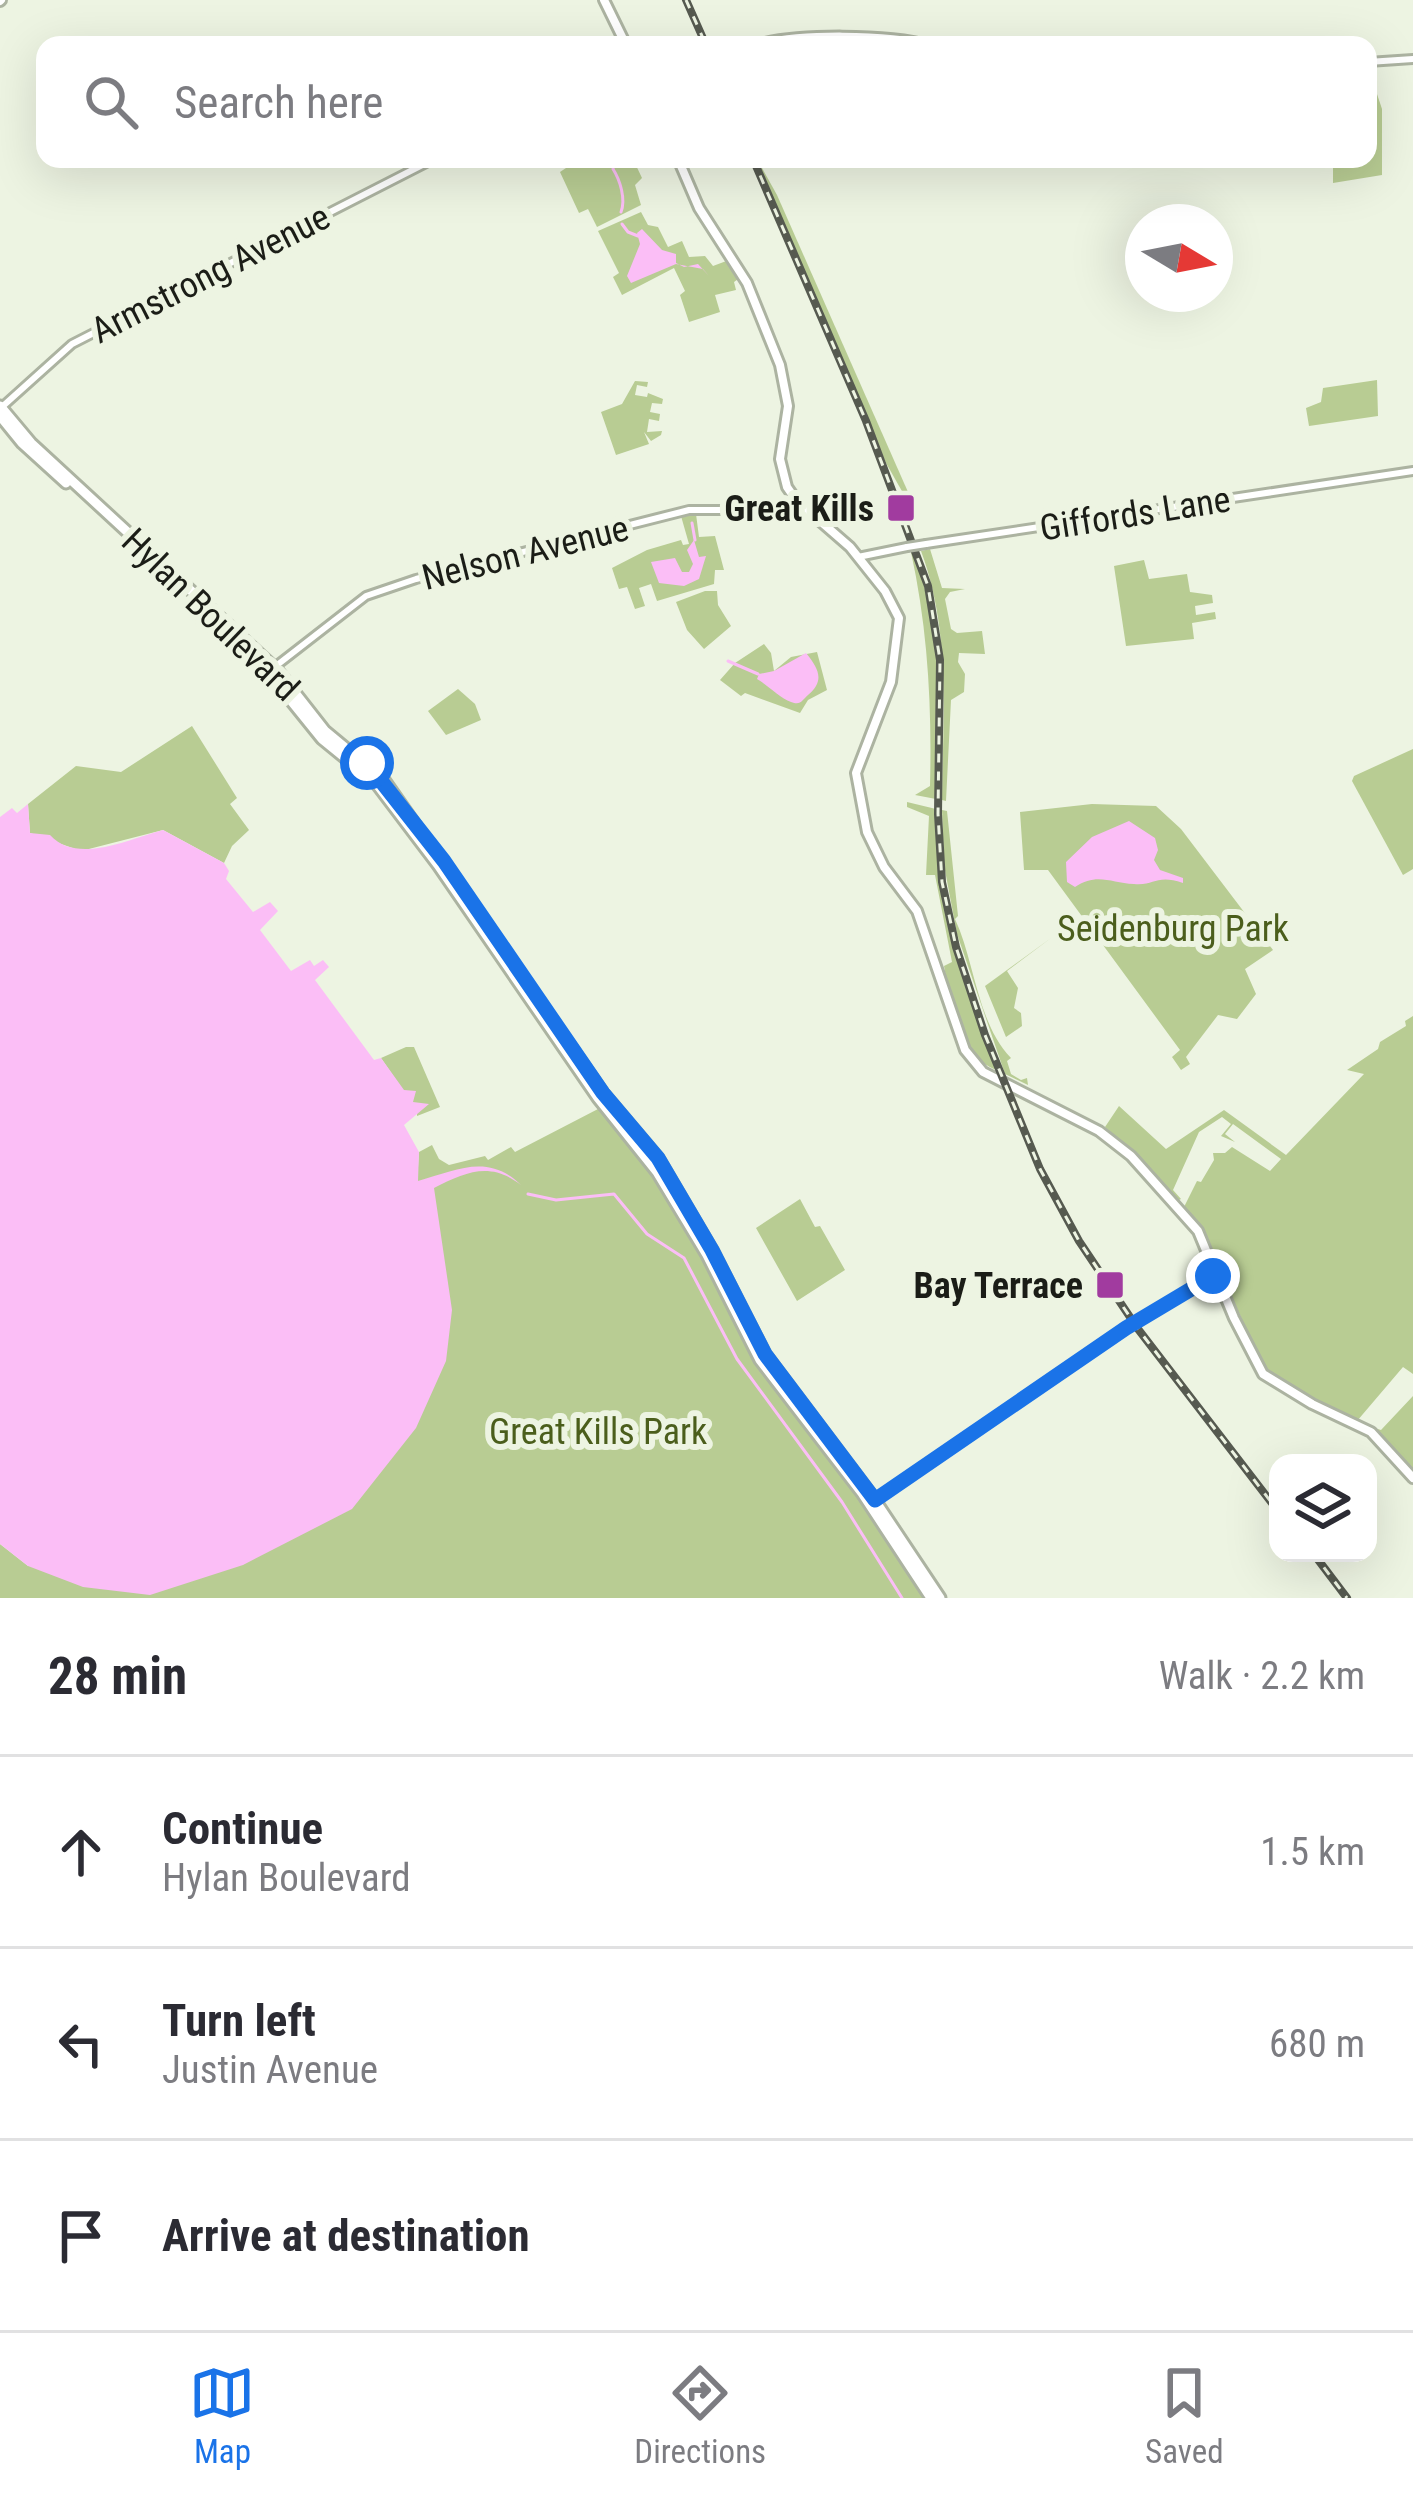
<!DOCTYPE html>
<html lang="en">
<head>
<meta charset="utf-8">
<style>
  body { margin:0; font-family:"Roboto Condensed",sans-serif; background:#f2f2f3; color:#2b2b33 }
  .controls { position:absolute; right:36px; bottom:36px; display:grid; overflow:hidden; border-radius:24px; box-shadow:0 12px 48px #0002 }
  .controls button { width:108px; height:108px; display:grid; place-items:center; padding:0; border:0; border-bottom:3px solid #e1e1e2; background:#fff; color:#2b2b33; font:60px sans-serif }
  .compass { position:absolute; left:1125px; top:204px; width:108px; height:108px; border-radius:50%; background:#fff; box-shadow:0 12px 48px #0002; rotate:100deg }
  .stop { position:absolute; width:36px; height:36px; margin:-27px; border:9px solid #1a73e8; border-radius:50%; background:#fff }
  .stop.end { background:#1a73e8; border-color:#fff; box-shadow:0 3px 12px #0008 }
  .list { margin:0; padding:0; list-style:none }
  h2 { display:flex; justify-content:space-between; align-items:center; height:156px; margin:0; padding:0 48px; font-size:51px }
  h2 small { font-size:39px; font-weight:400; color:#7c7c81 }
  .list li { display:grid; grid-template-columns:78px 1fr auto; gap:36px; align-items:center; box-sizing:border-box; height:192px; padding:0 48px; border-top:3px solid #e1e1e2 }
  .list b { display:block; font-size:45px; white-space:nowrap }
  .list p { margin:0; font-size:39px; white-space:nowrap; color:#7c7c81 }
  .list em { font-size:39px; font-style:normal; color:#7c7c81 }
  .icon { flex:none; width:66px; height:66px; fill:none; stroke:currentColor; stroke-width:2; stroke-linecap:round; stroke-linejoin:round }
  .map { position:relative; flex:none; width:1413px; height:1598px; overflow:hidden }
  .search { position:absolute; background:#fff; box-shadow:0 12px 48px #0002; left:36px; right:36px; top:36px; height:132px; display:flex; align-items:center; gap:30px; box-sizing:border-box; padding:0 42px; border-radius:24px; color:#7c7c81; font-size:45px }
  .sheet { height:732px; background:#fff }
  nav { display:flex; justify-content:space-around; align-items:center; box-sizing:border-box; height:168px; border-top:3px solid #e1e1e2; background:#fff; font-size:33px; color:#7c7c81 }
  nav a { display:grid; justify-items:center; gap:6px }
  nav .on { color:#1a73e8 }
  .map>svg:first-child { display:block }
</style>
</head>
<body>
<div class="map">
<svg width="1413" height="1598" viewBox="0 0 1413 1598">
  <rect width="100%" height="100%" fill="#edf4e2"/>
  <g fill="#b8cc93">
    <path d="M 1374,85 L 1382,109 L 1382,175 L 1333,183 L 1333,159 L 1368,159 L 1368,88 Z"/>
    <path d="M 562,159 L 633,159 L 642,178 L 635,185 L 641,205 L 597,227 L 588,209 L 579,213 L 560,172 L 566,168 Z"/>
    <path d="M 757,159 L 777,195 L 908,492 L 903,493 L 886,463 Z"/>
    <path d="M 641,212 L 648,225 L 658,227 L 668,247 L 682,241 L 689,257 L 705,256 L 713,266 L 729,260 L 741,277 L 734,282 L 736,290 L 715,295 L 720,312 L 689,322 L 680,295 L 685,291 L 674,268 L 622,295 L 613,277 L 619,273 L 598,231 Z"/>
    <path d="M 1377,380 L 1378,416 L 1309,426 L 1306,408 L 1321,402 L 1323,388 Z"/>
    <path d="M 635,381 L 648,382 L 647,387 L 637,385 L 635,395 L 647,397 L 648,393 L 663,399 L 662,404 L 652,403 L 650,412 L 660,414 L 659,421 L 649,419 L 647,432 L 662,431 L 661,435 L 651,441 L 644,432 L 649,444 L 616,455 L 601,412 L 622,404 Z"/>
    <path d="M 696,514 L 699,537 L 715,536 L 724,570 L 715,570 L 714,584 L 657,601 L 651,584 L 639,588 L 645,606 L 635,609 L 627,587 L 619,589 L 612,568 L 647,550 L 681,540 L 683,545 L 689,544 L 681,516 Z"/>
    <path d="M 930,549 L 942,588 L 965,589 L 950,592 L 945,599 L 951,629 L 957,633 L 982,631 L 985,654 L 959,653 L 958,662 L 965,674 L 964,692 L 951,700 L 946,801 L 942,800 C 943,714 951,632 921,551 Z"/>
    <path d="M 916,551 L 936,638 L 936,799 L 915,795 L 930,786 C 932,707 928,630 911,552 Z"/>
    <path d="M 1144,560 L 1149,579 L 1187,574 L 1190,592 L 1212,595 L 1213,603 L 1195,606 L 1196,615 L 1215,612 L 1216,619 L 1192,623 L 1194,639 L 1126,646 L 1114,566 Z"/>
    <path d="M 705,591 L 717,591 L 718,605 L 731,626 L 704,649 L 687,630 L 676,602 Z"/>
    <path d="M 764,644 L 771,653 L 774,671 L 791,657 L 817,652 L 827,690 L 808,700 L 800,713 L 745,693 L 741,696 L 720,680 L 735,663 Z"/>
    <path d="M 458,689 L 475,704 L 481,720 L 446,735 L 428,711 Z"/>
    <path d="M 192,726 L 237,798 L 230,804 L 249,830 L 232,846 L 224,863 L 163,830 L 81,851 L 30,833 L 28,804 L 76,766 L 121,772 Z"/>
    <path d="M 1413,749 L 1413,869 L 1403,875 L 1352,781 L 1354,776 Z"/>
    <path d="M 907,802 L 936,809 C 938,903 963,983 997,1070 C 958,1057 950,1000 944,966 L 952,962 L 935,875 L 926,875 L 929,816 L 907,807 Z"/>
    <path d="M 1092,804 L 1156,806 L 1181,829 L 1273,950 L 1245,969 L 1256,994 L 1237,1019 L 1218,1015 L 1186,1057 L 1190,1064 L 1181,1070 L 1172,1057 L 1180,1050 L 1048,870 L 1024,870 L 1020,812 Z"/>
    <path d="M 942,810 L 947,811 L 958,916 L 955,919 C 975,962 977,1023 1011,1058 L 1007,1061 L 1011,1074 L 1021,1080 L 1027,1078 L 1028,1085 L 1005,1074 L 957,934 L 944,865 Z"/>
    <path d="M 1051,938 L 1007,971 L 1018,988 L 1014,1008 L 1021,1013 L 1022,1026 L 1006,1037 L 985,986 Z"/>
    <path d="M 1413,1016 L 1413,1374 L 1403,1367 L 1357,1421 L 1283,1385 L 1265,1371 L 1209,1246 L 1183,1209 L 1197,1181 L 1201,1182 L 1214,1160 L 1213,1153 L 1225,1153 L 1232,1147 L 1270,1171 L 1281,1159 L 1233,1124 L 1225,1134 L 1235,1142 L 1221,1136 L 1231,1124 L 1222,1117 L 1199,1132 L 1173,1190 L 1181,1199 L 1175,1202 L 1130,1149 L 1105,1127 L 1119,1106 L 1166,1149 L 1224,1110 L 1286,1155 L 1364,1074 L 1347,1070 L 1378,1049 L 1380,1042 L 1406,1026 L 1405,1021 Z"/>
    <path d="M 406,1047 L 414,1047 L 440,1107 L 417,1116 L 417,1111 L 427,1105 L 412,1103 L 381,1058 Z"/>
    <path d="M 598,1109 L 650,1170 L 700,1253 L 760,1369 L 856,1495 L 925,1598 L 0,1598 L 0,1544 L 28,1566 L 432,1197 L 434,1188 L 417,1182 L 419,1152 L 432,1145 L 439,1159 L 449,1165 L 485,1156 L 488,1160 L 511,1147 L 515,1152 Z"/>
    <path d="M 800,1199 L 815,1227 L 820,1226 L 845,1270 L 797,1301 L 756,1228 Z"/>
    <path d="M 1413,1396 L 1413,1473 L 1381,1435 L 1365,1425 L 1381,1430 Z"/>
  </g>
  <g fill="#fbbef6">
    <path d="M 642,229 L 662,250 L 676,254 L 676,263 L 684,267 L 698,264 L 709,276 L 703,269 L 676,264 L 631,283 L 627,276 L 640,244 L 637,233 Z"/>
    <path d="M 694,540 L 699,557 L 706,556 L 699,579 L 684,586 L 659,583 L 651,562 L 675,558 L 682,572 L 689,572 L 693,564 L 687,550 Z"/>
    <path d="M 806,653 C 819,669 825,681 808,695 C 802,700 801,706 791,702 C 780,698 766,684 757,679 L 759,674 L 774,671 Z"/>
    <path d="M 28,804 L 30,833 L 50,835 C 77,865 129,839 163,830 L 224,863 L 229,871 L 226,879 L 253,912 L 270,902 L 278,911 L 260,930 L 291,971 L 310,960 L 314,966 L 323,960 L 329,967 L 315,980 L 374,1060 L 381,1058 L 404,1090 L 416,1091 L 413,1102 L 429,1104 L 404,1125 L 419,1152 L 418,1181 C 457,1170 488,1153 521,1185 C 490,1161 466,1172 434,1188 L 452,1310 L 446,1361 L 416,1428 L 352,1509 L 243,1565 L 150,1595 L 83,1587 L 28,1566 L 0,1544 L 0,817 L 12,808 L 17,813 Z"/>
    <path d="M 1129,821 L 1155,838 L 1158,850 L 1154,860 L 1160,870 L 1183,878 L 1183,883 C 1156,874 1155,886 1134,884 C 1111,883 1097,872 1075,887 L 1067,882 L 1066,862 L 1092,837 Z"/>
  </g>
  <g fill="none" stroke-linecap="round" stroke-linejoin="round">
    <g stroke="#fbbef6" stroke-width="3">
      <path d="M 615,159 L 613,169 C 620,180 626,199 621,212"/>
      <path d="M 622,224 L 628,232 L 638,236"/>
      <path d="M 692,523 L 695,540"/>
      <path d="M 728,661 L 758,674"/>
      <path d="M 528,1194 L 556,1200 L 614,1194 L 647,1234 L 684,1258 L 737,1359 L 842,1502 L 902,1598"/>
    </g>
    <g stroke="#acb3a1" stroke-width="12">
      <g id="tertiary">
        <path d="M 753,45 C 796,32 888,33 932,45"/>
        <path d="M 1368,62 L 1413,59"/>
        <path d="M 3,406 L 72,344 L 434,159"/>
        <path d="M 926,544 L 1413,471"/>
        <path d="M 858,557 L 907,547"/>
        <path d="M 272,669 L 366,596 L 416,579 L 689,510 L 808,510"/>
        <path d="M 875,1500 L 1126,1329 L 1217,1274"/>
      </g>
    </g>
    <g stroke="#acb3a1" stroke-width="14">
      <g id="secondary">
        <path d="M 604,0 L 626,45"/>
        <path d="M 0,1 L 1,0"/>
        <path d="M 678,159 L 699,208 L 747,283 L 780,365 L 788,406 L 780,459 L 787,487 L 796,500 L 850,547 L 885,591 L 899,618 L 891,682 L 856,773 L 867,832 L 884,867 L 917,911 L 965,1050 L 983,1072 L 1099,1131 L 1131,1156 L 1198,1231 L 1234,1318 L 1263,1374 L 1312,1404 L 1371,1432 L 1413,1478"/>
        <path d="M 780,510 L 790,505 L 792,496"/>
      </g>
    </g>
    <g stroke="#acb3a1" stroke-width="15">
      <g id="primary">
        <path d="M 0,406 L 31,443 L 278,671 L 325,731 L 384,780 L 603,1093 L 658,1158 L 712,1250 L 765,1354 L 872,1496 L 940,1598"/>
        <path d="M 0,416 L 22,443 L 66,483"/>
        <path d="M 259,661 L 322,739 L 376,783 L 438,865 L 598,1098 L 657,1172 L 707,1255 L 760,1360 L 862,1493 L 931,1598"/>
      </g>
    </g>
    <use href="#tertiary" stroke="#fff" stroke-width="6"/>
    <use href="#secondary" stroke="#fff" stroke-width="8"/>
    <use href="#primary" stroke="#fff" stroke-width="9"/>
    <g stroke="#565a50" stroke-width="8">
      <g id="rail">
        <path d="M 686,0 L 706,45"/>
        <path d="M 753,159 L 866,421 L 928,586 L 940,660 L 938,814 L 942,882 L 956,947 L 985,1035 L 1040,1169 L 1079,1241 L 1138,1329 L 1278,1511"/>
        <path d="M 1313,1553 L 1347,1598"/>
      </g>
    </g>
    <use href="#rail" stroke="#edf4e2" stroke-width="3" stroke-dasharray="9" stroke-linecap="butt"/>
    <g stroke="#acb3a1" stroke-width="12" stroke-linecap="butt">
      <path id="tertiary-bridge" d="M 907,547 L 926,544"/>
    </g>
    <use href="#tertiary-bridge" stroke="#fff" stroke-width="6"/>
  </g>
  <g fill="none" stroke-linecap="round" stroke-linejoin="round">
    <path stroke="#1a73e8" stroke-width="15" d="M 367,763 L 444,861 L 603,1093 L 658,1158 L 712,1250 L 765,1354 L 875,1500 L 1126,1328 L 1213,1276"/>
  </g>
  <g fill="#a13b9f" stroke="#edf4e2" stroke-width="4.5">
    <rect x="886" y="493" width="30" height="30" rx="6"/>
    <rect x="1095" y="1270" width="30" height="30" rx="6"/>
  </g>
  <g text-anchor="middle" stroke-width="12" stroke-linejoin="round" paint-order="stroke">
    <g font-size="36" fill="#1b1d17" stroke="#edf4e2">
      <text transform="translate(210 273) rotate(-27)" y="13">Armstrong Avenue</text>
      <text transform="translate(1135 513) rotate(-9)" y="13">Giffords Lane</text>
      <text transform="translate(525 552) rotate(-14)" y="13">Nelson Avenue</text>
      <text transform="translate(211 614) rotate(44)" y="13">Hylan Boulevard</text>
    </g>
    <g font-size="36" font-weight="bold" fill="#1b1d17" stroke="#edf4e2" text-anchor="end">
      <text x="874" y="521">Great Kills</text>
      <text x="1083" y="1298">Bay Terrace</text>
    </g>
    <g font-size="36" fill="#4b5e1c" stroke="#edf4e2">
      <text x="1173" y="941">Seidenburg Park</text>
      <text x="598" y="1444">Great Kills Park</text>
    </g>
  </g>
</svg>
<div class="controls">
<button><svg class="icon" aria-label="layers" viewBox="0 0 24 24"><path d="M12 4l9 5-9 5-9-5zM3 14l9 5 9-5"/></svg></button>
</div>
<svg class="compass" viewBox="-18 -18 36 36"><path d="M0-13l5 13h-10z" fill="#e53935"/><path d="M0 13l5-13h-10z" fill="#7c7c81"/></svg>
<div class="stop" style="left:367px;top:763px"></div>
<div class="stop end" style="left:1213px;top:1276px"></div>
<div class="search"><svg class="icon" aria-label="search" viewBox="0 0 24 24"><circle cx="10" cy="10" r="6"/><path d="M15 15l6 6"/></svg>Search here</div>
</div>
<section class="sheet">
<h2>28 min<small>Walk · 2.2 km</small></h2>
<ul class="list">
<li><svg class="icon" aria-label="ahead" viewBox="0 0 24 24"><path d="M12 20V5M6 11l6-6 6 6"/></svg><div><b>Continue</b><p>Hylan Boulevard</p></div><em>1.5 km</em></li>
<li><svg class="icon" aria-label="left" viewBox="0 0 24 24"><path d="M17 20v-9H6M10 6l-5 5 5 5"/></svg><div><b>Turn left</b><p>Justin Avenue</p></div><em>680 m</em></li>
<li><svg class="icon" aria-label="arrive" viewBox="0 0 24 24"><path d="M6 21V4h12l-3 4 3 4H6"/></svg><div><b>Arrive at destination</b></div></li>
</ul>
</section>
<nav>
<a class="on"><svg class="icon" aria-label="map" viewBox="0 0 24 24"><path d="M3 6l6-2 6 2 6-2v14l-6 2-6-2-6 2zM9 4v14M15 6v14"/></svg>Map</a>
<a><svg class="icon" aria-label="directions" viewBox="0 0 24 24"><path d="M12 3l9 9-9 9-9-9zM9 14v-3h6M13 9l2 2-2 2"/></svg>Directions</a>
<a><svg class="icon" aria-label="saved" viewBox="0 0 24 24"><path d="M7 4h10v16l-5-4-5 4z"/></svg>Saved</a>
</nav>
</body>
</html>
